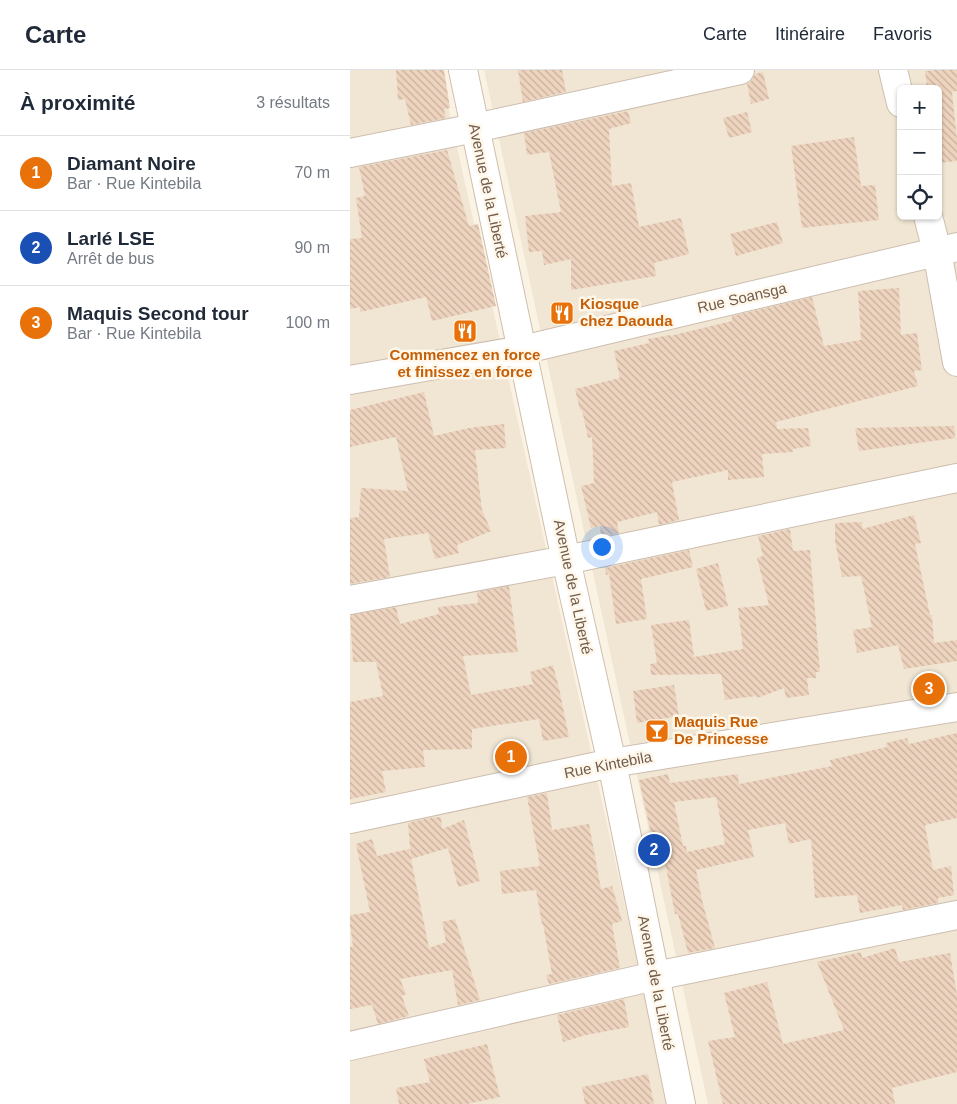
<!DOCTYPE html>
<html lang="fr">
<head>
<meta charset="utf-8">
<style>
  body { margin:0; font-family:Helvetica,sans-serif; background:#f2f2f3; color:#1f2937 }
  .controls { position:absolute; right:15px; top:15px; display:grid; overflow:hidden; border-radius:8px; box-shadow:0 1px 4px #0004 }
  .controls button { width:45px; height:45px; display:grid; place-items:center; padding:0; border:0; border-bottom:1px solid #e0e1e3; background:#fff; color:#1f2937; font:25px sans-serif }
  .you { position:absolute; left:251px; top:476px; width:18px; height:18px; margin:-12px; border:4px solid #fff; border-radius:50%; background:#1a73e8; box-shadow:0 0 0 8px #1a73e833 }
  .badge { display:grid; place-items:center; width:32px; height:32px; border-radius:50%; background:#0f766e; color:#fff; font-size:16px; font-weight:700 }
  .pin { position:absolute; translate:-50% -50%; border:2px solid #fff; box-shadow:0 1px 5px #0006 }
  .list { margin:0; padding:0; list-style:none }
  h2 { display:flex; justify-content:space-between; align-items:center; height:65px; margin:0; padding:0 20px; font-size:21px }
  h2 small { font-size:16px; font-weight:400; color:#747a83 }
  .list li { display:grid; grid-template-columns:32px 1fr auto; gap:15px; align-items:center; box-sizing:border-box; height:75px; padding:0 20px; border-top:1px solid #e0e1e3 }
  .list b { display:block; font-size:19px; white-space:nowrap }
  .list p { margin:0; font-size:16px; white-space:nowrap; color:#747a83 }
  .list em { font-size:16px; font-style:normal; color:#747a83 }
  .icon { flex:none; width:28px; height:28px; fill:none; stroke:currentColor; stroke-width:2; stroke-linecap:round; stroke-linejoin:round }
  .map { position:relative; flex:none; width:607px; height:1034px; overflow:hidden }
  header { display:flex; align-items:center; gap:30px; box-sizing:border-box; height:70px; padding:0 25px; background:#fff; border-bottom:1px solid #e0e1e3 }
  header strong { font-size:24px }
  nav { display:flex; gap:28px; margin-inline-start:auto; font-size:18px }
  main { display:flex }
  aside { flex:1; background:#fff }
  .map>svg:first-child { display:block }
</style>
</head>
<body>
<header>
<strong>Carte</strong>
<nav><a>Carte</a><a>Itinéraire</a><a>Favoris</a></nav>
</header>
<main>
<aside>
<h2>À proximité<small>3 résultats</small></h2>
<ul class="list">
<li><span class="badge" style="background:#e8710a">1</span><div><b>Diamant Noire</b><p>Bar · Rue Kintebila</p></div><em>70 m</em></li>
<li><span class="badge" style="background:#1a4fb4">2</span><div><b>Larlé LSE</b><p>Arrêt de bus</p></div><em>90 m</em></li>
<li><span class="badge" style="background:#e8710a">3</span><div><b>Maquis Second tour</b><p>Bar · Rue Kintebila</p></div><em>100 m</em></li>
</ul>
</aside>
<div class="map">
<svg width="607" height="1034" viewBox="0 0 607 1034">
  <defs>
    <pattern id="building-back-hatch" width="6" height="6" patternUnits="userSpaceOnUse" patternTransform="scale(1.25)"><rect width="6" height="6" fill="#eed4be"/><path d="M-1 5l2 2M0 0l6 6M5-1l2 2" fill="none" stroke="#c5af9d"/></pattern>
  </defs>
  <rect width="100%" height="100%" fill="#faf3e4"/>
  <g fill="#f1e6d3" fill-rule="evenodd">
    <path d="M 0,0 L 90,0 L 319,1034 L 0,1034 Z"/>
    <path d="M 134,0 L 607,0 L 607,1034 L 358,1034 ZM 551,19 L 588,19 L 588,146 L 551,146 Z"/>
  </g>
  <g fill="url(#building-back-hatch)" fill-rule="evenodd">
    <path d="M 46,0 L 94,0 L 100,38 L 94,39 L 96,48 L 61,55 L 55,29 L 48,30 Z"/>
    <path d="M 168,0 L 212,0 L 216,22 L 173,32 Z"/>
    <path d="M 586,0 L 607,0 L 607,21 L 602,22 L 607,69 L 607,91 L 588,93 L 588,19 L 577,19 L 575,1 Z"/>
    <path d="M 413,2 L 419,29 L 401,34 L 397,14 L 401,11 L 405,4 Z"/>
    <path d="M 278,41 L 281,53 L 259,59 L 262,116 L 281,113 L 289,157 L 331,148 L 339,184 L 304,193 L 306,206 L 221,220 L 221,189 L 194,195 L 192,181 L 179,182 L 175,146 L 211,142 L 199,82 L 177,85 L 174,63 Z"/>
    <path d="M 397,42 L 402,62 L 379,68 L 373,48 Z"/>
    <path d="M 504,67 L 511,116 L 525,115 L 529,150 L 452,158 L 441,76 Z"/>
    <path d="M 97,80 L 119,156 L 128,154 L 146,236 L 82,251 L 76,227 L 10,242 L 10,237 L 0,239 L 0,169 L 12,168 L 6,128 L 15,126 L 9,97 Z"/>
    <path d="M 427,152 L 433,173 L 386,186 L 380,164 Z"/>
    <path d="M 549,218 L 551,265 L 567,263 L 572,300 L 564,301 L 568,316 L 426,352 L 427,359 L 458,358 L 461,376 L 443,379 L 443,382 L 412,384 L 414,407 L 378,410 L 378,400 L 322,412 L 329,450 L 309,455 L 307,442 L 267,452 L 269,463 L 251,467 L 250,456 L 241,458 L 231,416 L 244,413 L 242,367 L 238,368 L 232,340 L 230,340 L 225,319 L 270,308 L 264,281 L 299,273 L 298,269 L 320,265 L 320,266 L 382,251 L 382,246 L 462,227 L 474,276 L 511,270 L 508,221 Z"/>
    <path d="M 74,322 L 84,366 L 119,358 L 154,354 L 156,378 L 125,380 L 132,440 L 141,461 L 107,475 L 109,483 L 85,489 L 78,463 L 34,469 L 40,507 L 0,514 L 0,448 L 9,447 L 11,418 L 58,421 L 46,367 L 0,377 L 0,340 Z"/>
    <path d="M 604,356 L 605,368 L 509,381 L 505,358 Z"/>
    <path d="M 564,445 L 571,473 L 565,474 L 580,545 L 582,545 L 584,573 L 607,570 L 607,591 L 554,599 L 548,575 L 507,583 L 503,560 L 522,557 L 511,506 L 492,507 L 485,471 L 485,453 L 512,452 L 512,459 Z"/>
    <path d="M 440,459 L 443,481 L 460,480 L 470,602 L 466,602 L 466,608 L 457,608 L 459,625 L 436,628 L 434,618 L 407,628 L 406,626 L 375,630 L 371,604 L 301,605 L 300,594 L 307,593 L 301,555 L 339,550 L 344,587 L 393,579 L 388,538 L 419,535 L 407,488 L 413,486 L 408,466 Z"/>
    <path d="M 339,480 L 343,497 L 291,509 L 297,549 L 266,554 L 259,504 L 256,505 L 255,498 Z"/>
    <path d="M 368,493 L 378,536 L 356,541 L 346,499 Z"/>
    <path d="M 159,516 L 168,582 L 113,586 L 121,625 L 183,614 L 180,602 L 203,595 L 209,618 L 219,667 L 193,671 L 189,649 L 122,659 L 122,679 L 73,680 L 75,697 L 32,701 L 36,722 L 0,729 L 0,632 L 33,626 L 26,592 L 3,592 L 0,545 L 46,537 L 50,554 L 89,544 L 88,537 L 128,533 L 127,522 Z"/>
    <path d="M 324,615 L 329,646 L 287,653 L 283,621 Z"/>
    <path d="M 607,663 L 607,748 L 575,755 L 583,800 L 601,796 L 604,825 L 588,828 L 588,833 L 553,840 L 552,835 L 510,843 L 507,825 L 465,828 L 461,769 L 439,774 L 435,753 L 398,760 L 404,787 L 346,800 L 352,830 L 365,878 L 338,883 L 328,844 L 325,844 L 310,766 L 302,768 L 289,710 L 318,704 L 320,713 L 388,704 L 389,714 L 482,696 L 480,690 L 537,677 L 536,673 L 557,668 L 559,674 ZM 366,727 L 375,774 L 337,782 L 336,776 L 333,776 L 324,732 Z"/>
    <path d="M 197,723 L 202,760 L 239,754 L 251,819 L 262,816 L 272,851 L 262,854 L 270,898 L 199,914 L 196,905 L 202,904 L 193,854 L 192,854 L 186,820 L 152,824 L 150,801 L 190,796 L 177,727 Z"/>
    <path d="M 91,747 L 92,759 L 114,750 L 130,811 L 108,817 L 98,778 L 61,789 L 58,753 L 79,748 Z"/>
    <path d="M 22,769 L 27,786 L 59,779 L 79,878 L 96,872 L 92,852 L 105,849 L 130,930 L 108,935 L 102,900 L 50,909 L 56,924 L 52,926 L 59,946 L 28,954 L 22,935 L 0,939 L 0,877 L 3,876 L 0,855 L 0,845 L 20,842 L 6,774 Z"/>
    <path d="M 545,878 L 549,892 L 600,883 L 607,925 L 607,1002 L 542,1018 L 545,1034 L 373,1034 L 358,971 L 385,967 L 374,923 L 417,912 L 433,974 L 494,960 L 467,892 L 511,882 L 512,888 Z"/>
    <path d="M 274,929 L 279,957 L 236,965 L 213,972 L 207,945 Z"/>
    <path d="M 137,974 L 150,1027 L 117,1034 L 49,1034 L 46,1018 L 80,1012 L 74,989 Z"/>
    <path d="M 298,1004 L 304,1034 L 235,1034 L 232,1017 Z"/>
  </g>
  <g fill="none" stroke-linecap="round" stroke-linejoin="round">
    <g stroke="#cdbeaf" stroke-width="30">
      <g id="minor">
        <path d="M 543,0 L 551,33"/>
        <path d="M 0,83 L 125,58 L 390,0"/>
        <path d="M 578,146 L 587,181 L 607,292"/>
        <path d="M 0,310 L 172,280 L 607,177"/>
        <path d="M 0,530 L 216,490 L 607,408"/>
        <path d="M 0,749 L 262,693 L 607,637"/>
        <path d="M 0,976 L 305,906 L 607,845"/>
      </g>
    </g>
    <g stroke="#cfbeac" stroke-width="30">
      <path id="secondary" d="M 113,0 L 216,490 L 262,693 L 331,1034"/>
    </g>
    <use href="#minor" stroke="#fff" stroke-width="28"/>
    <use href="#secondary" stroke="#fff" stroke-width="28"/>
  </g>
  <defs>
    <g id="restaurant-square" transform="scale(1.25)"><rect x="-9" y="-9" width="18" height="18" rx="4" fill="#e8710a" stroke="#fef7ea"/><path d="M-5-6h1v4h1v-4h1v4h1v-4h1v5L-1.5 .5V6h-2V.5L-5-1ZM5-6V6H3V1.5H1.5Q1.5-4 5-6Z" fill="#fff"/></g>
    <g id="bar-square" transform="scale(1.25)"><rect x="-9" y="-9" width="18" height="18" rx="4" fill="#e8710a" stroke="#fef7ea"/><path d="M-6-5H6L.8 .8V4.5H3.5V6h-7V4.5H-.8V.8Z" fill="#fff"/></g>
  </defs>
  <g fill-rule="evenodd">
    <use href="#restaurant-square" x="212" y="243"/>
    <use href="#restaurant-square" x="115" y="261"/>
    <use href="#bar-square" x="307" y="661"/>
  </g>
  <g text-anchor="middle" stroke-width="5" stroke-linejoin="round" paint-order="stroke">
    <g font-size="15" fill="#715c4c" stroke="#fef7ea">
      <text transform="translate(138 121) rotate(78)" y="5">Avenue de la Liberté</text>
      <text transform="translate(392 228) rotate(-13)" y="5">Rue Soansga</text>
      <text transform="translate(223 517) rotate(78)" y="5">Avenue de la Liberté</text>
      <text transform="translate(258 695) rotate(-11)" y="5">Rue Kintebila</text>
      <text transform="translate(306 913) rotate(79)" y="5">Avenue de la Liberté</text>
    </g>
    <g font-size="15" font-weight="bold" fill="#c56008" stroke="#fef7ea" text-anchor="start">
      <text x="230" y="239">Kiosque<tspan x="230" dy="17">chez Daouda</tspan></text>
      <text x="115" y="290" text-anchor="middle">Commencez en force<tspan x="115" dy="17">et finissez en force</tspan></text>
      <text x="324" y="657">Maquis Rue<tspan x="324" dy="17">De Princesse</tspan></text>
    </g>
  </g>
</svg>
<div class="controls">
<button>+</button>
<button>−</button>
<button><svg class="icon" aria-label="locate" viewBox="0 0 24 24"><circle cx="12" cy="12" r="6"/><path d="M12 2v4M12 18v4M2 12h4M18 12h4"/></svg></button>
</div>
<div class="you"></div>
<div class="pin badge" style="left:161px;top:687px;background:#e8710a">1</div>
<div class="pin badge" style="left:304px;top:780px;background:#1a4fb4">2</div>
<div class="pin badge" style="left:579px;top:619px;background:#e8710a">3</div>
</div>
</main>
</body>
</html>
